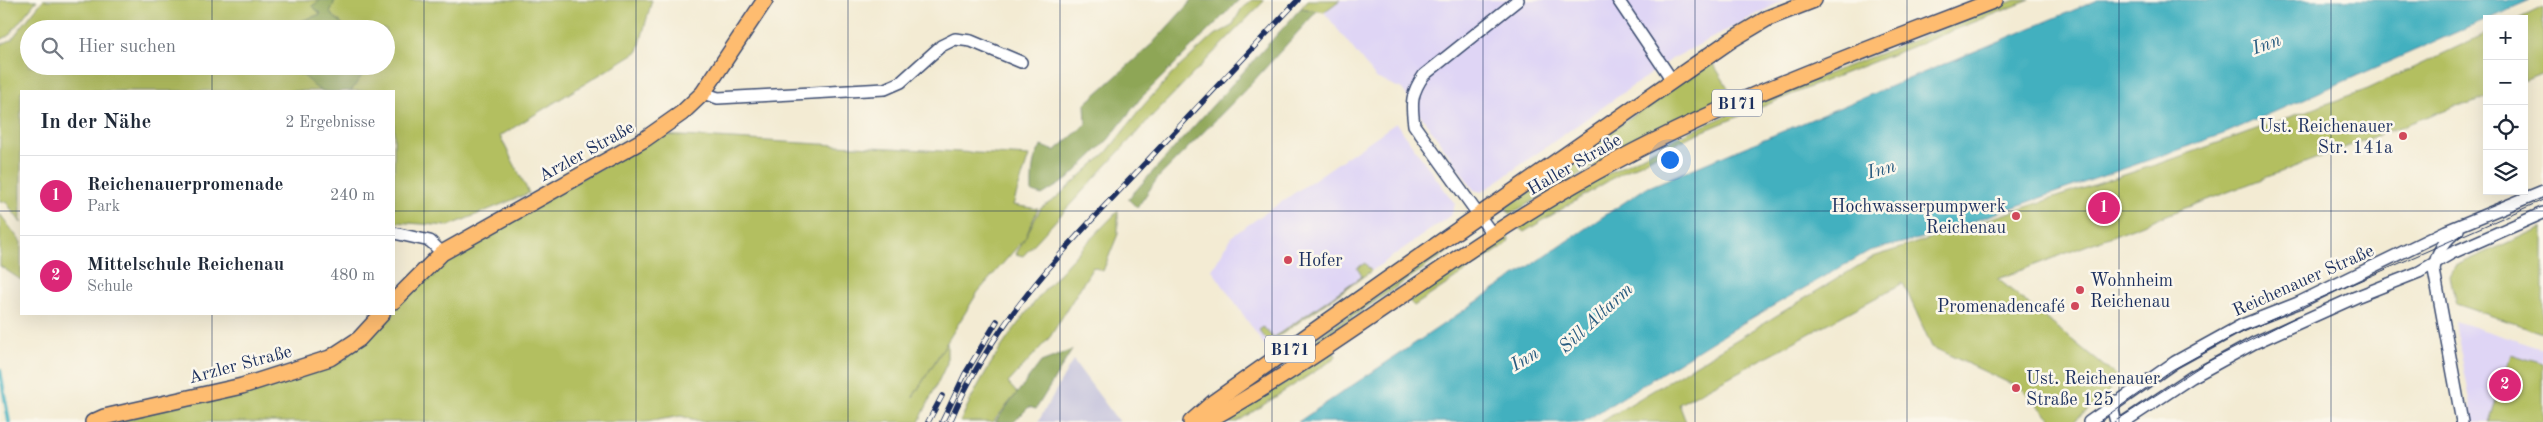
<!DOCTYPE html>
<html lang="de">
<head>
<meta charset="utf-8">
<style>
  body { margin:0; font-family:"Old Standard TT",serif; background:#f6f6f7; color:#1f2937 }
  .controls { position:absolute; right:15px; top:15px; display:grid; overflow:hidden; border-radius:0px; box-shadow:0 5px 20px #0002 }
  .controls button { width:45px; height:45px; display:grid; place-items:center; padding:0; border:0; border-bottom:1px solid #e0e1e3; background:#fff; color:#1f2937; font:25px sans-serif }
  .you { position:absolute; left:1669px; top:159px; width:18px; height:18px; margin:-12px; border:4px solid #fff; border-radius:50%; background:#1a73e8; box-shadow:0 0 0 8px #1a73e833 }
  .badge { display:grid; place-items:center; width:32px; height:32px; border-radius:50%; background:#db2777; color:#fff; font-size:16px; font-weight:700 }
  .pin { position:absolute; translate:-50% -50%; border:2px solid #fff; box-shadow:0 1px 5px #0006 }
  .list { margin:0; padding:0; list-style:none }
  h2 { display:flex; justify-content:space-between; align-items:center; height:65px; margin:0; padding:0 20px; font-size:21px }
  h2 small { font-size:16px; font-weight:400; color:#747a83 }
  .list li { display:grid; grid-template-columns:32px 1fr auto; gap:15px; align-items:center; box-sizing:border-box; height:80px; padding:0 20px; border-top:1px solid #e0e1e3 }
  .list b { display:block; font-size:19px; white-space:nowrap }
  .list p { margin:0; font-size:16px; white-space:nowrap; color:#747a83 }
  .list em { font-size:16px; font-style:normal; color:#747a83 }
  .icon { flex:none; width:28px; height:28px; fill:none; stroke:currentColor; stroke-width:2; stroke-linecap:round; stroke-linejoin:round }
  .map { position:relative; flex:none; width:2543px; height:422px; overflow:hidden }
  .search { position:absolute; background:#fff; box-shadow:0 5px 20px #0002; left:20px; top:20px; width:375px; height:55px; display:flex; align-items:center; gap:12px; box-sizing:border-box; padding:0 18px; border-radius:28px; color:#747a83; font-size:19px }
  .panel { position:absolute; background:#fff; box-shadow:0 5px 20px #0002; left:20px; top:90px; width:375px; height:225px; border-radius:0px }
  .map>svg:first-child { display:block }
</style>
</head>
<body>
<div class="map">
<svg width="2543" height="422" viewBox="0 0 2543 422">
  <rect width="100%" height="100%" fill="#fbf7ec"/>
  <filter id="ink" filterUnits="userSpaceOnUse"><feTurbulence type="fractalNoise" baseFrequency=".02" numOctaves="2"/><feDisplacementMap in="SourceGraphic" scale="10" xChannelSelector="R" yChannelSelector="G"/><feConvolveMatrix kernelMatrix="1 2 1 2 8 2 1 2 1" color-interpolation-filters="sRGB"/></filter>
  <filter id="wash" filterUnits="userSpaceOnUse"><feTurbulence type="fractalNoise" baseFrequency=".0096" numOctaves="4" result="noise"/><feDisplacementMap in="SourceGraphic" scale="20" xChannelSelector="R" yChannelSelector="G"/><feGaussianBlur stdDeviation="1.12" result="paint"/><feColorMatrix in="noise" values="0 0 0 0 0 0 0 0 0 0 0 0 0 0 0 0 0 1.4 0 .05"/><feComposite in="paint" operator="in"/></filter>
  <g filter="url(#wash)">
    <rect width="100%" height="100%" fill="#f3ebd3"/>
    <g fill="#dfd5f5">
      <path d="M 1340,0 L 1784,0 L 1670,60 L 1482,192 L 1474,190 L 1402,89 L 1376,78 L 1324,12 Z"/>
      <path d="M 1396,123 L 1455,204 L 1451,215 L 1265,346 L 1212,270 L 1232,236 Z"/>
      <path d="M 2455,321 L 2543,349 L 2543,422 L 2474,422 Z"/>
    </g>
    <path fill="#c3c1db" d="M 1073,360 L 1119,422 L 1038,422 Z"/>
    <g fill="#b3bf61" stroke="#677760">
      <path d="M 0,0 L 37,0 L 8,36 L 0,40 Z"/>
      <path d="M 43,0 L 321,0 L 312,6 L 321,14 L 301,21 L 298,29 L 29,29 L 29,66 L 292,66 L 292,72 C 308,74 314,89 330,91 L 21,91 L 21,223 L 6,202 L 0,201 L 0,45 L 11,40 Z"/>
      <path d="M 335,0 L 652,0 L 638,51 L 500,136 L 529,193 L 449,226 L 394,222 L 394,91 L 351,91 L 363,74 L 356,66 L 386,66 L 386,29 L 348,29 L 330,13 Z"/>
      <path d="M 1252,0 L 1265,0 L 1151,117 L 1023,256 L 1016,254 L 1041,208 L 1055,199 L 1107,152 L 1143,106 L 1174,72 L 1213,36 L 1232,26 L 1242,8 Z"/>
      <path d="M 1308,0 L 1340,0 L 1324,12 L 1301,8 Z"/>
      <path d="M 2015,0 L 2030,0 L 1800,91 L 1689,137 L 1613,178 L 1524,232 L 1518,227 L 1590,183 L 1684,134 L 1777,94 Z"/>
      <path d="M 2543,7 L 2543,73 L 2524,81 L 2524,19 L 2518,19 Z"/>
      <path d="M 2487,33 L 2487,97 L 2470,104 L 2455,106 L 1998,279 L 2116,376 L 2107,395 L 2073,422 L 2054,422 L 2022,389 L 1932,347 L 1903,283 L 1679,404 L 1686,422 L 1601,422 L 1873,257 L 2173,159 L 2368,89 Z"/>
      <path d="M 1711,60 L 1730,91 L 1715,105 L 1656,132 L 1510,214 L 1505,206 Z"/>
      <path d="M 663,135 L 1029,156 L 1013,205 L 1038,209 L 1025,238 L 978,292 L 913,397 L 947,343 L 947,363 L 919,422 L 703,422 L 681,416 L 646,422 L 116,422 L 343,360 L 386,314 L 394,314 L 394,305 L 442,253 Z"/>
      <path d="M 1118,211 L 1118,234 L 1103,271 L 1093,267 L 1050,337 L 1008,383 L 1017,393 L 993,422 L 960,422 C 998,337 1054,276 1118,211 Z"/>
      <path d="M 0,214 L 21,242 L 21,280 L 0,266 Z"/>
      <path d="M 2543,227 L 2543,333 L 2456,304 L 2450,276 L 2455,266 Z"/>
      <path d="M 1471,230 L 1470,235 L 1462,242 L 1217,410 L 1209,413 Z"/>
      <path d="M 1507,235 L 1509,239 L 1507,244 L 1414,306 L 1409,301 Z"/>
      <path d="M 1365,263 L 1371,271 L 1269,343 L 1259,330 L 1263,327 L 1273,338 L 1362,276 L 1357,268 Z"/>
      <path d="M 1333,351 L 1336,356 L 1334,359 L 1237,422 L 1225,422 Z"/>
      <path d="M 2511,354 L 2543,364 L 2543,422 L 2489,422 Z"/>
    </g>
    <g fill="#8ea657" stroke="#546a5a">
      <path d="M 321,0 L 335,0 L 330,13 L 348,29 L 298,29 L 301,21 L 321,14 L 312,6 Z"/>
      <path d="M 1192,0 L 1239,0 L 1140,99 L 1108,140 L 1068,179 L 1042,195 L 1032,192 C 1032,176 1031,158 1042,146 L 1055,151 L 1086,124 L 1085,104 L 1152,44 Z"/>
      <path d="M 1301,8 L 1317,11 L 1249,86 L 1157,179 L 1137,208 L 1128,199 Z"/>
      <path d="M 292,66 L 356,66 L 363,74 L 351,91 C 342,91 327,94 318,89 C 306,82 309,74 292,72 Z"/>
      <path d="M 1072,350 L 1036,409 L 1029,407 L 1014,422 L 995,422 L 1041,362 Z"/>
    </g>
    <path fill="#43b0bf" stroke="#2f708e" d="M 2098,0 L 2530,0 L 2226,133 L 1934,235 L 1869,251 L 1731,330 L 1583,422 L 1298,422 L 1644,189 Z"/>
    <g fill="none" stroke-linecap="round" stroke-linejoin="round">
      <path stroke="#43b0bf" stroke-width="4" d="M 0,370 L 9,422"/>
    </g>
  </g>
  <g filter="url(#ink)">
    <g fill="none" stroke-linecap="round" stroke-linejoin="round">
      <g stroke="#3b4b70" stroke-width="14">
        <g id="minor">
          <path d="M 1618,0 L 1672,80"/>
          <path d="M 703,93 L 718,98 L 885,89 L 901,82 L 941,46 L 955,39 L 971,41 L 1021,62"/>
          <path d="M 2458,230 C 2444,241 2436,252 2434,270 L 2462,422"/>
          <path d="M 394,233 L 430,241 L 442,253"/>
          <path d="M 1493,235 L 1414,125 C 1411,103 1411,93 1424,75 L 1518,0"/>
          <path d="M 2089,422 L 2175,362 L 2242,325 L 2298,303 L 2446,231 L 2543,191"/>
          <path d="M 2116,422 L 2113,410 L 2116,401"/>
          <path d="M 2124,422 L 2192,377 L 2254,343 L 2356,297 L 2419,272 L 2452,253 L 2543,213"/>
        </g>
      </g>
      <g stroke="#3b4b70" stroke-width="18">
        <g id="major">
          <path d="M 394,301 L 442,253 L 645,139 L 682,113 L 703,93 L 765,0"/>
          <path d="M 93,422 L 104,417 L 242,386 L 330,358 L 359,339 L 382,314"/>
          <path d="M 1191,422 L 1215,401 L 1389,278 L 1731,40 L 1768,18 L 1814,0"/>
          <path d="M 1205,422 C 1333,351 1447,258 1573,185 C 1706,107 1852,56 1995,0"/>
        </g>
      </g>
      <use href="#minor" stroke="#fff" stroke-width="11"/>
      <use href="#major" stroke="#febc70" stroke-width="15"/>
      <g stroke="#1b2f5e" stroke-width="1">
        <path d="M 2098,422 L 2172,370 L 2230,338 L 2543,200"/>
        <path d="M 2114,422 L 2207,362 L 2298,316"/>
      </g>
      <g stroke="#1b2f5e" stroke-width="5.5">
        <g id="rail">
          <path d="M 928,422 L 942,396"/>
          <path d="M 942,422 L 965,374 L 997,321"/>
          <path d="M 950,422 C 991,324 1063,250 1135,174 C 1189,116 1243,58 1298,0"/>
        </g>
      </g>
      <use href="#rail" stroke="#fbf7ec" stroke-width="4" stroke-dasharray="11" stroke-linecap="butt"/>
    </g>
  </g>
  <path fill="none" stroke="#1b2f5e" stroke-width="1" stroke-opacity="0.55" d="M 212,0 L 212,29M 424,0 L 424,422M 636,0 L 636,422M 848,0 L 848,422M 1060,0 L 1060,422M 1272,0 L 1272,422M 1483,0 L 1483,422M 1695,0 L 1695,422M 1907,0 L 1907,422M 2119,0 L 2119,422M 2331,0 L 2331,422M 212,66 L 212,91M 0,211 L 21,211M 394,211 L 2543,211M 212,314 L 212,422"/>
  <g fill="#d1495b" stroke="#fbf7ec" stroke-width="2">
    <circle cx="2403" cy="136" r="5"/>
    <circle cx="2016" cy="216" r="5"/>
    <circle cx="1288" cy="260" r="5"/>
    <circle cx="2080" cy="290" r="5"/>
    <circle cx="2075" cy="306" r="5"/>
    <circle cx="2016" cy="388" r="5"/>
  </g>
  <g text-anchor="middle" stroke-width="5" stroke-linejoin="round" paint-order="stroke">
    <g fill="#fbf7ec" stroke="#5e6b89" stroke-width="1">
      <rect x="1712" y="89.5" width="50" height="27" rx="4"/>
      <rect x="1265" y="335.5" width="50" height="27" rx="4"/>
    </g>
    <g font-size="16" font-weight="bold" fill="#1b2f5e">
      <text x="1737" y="109">B171</text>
      <text x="1290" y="355">B171</text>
    </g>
    <g font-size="18" fill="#1b2f5e" stroke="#fbf7ec" text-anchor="end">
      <text x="2393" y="132">Ust. Reichenauer<tspan x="2393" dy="21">Str. 141a</tspan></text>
      <text x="2006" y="212">Hochwasserpumpwerk<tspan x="2006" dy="21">Reichenau</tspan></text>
      <text x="1298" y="266" text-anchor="start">Hofer</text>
      <text x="2090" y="286" text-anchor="start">Wohnheim<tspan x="2090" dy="21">Reichenau</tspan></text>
      <text x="2065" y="312">Promenadencafé</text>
      <text x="2026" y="384" text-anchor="start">Ust. Reichenauer<tspan x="2026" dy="21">Straße 125</tspan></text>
    </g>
    <g font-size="18" fill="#1b2f5e" stroke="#fbf7ec">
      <text transform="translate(586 151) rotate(-29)" y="6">Arzler Straße</text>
      <text transform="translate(1574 164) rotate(-30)" y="6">Haller Straße</text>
      <text transform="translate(2303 280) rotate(-24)" y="6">Reichenauer Straße</text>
      <text transform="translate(240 364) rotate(-15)" y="6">Arzler Straße</text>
    </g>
    <g font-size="19" font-style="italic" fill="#295c80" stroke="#fbf7ec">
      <text transform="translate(2266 43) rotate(-20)" y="7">Inn</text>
      <text transform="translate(1881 168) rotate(-16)" y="7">Inn</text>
      <text transform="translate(1595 317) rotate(-43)" y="7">Sill Altarm</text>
      <text transform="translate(1524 358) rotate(-31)" y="7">Inn</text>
    </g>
  </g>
</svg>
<div class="controls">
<button>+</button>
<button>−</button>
<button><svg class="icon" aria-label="locate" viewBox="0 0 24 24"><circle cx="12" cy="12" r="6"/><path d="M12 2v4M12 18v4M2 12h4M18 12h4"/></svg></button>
<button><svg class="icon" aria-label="layers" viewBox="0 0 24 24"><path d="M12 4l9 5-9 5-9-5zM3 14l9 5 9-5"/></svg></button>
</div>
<div class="you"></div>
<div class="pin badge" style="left:2104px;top:208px">1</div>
<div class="pin badge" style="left:2505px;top:385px">2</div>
<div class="search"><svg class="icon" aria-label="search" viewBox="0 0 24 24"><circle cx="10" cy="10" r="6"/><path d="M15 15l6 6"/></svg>Hier suchen</div>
<section class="panel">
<h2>In der Nähe<small>2 Ergebnisse</small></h2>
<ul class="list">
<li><span class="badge">1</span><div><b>Reichenauerpromenade</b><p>Park</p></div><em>240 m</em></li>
<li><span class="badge">2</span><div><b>Mittelschule Reichenau</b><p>Schule</p></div><em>480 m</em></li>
</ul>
</section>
</div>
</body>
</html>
